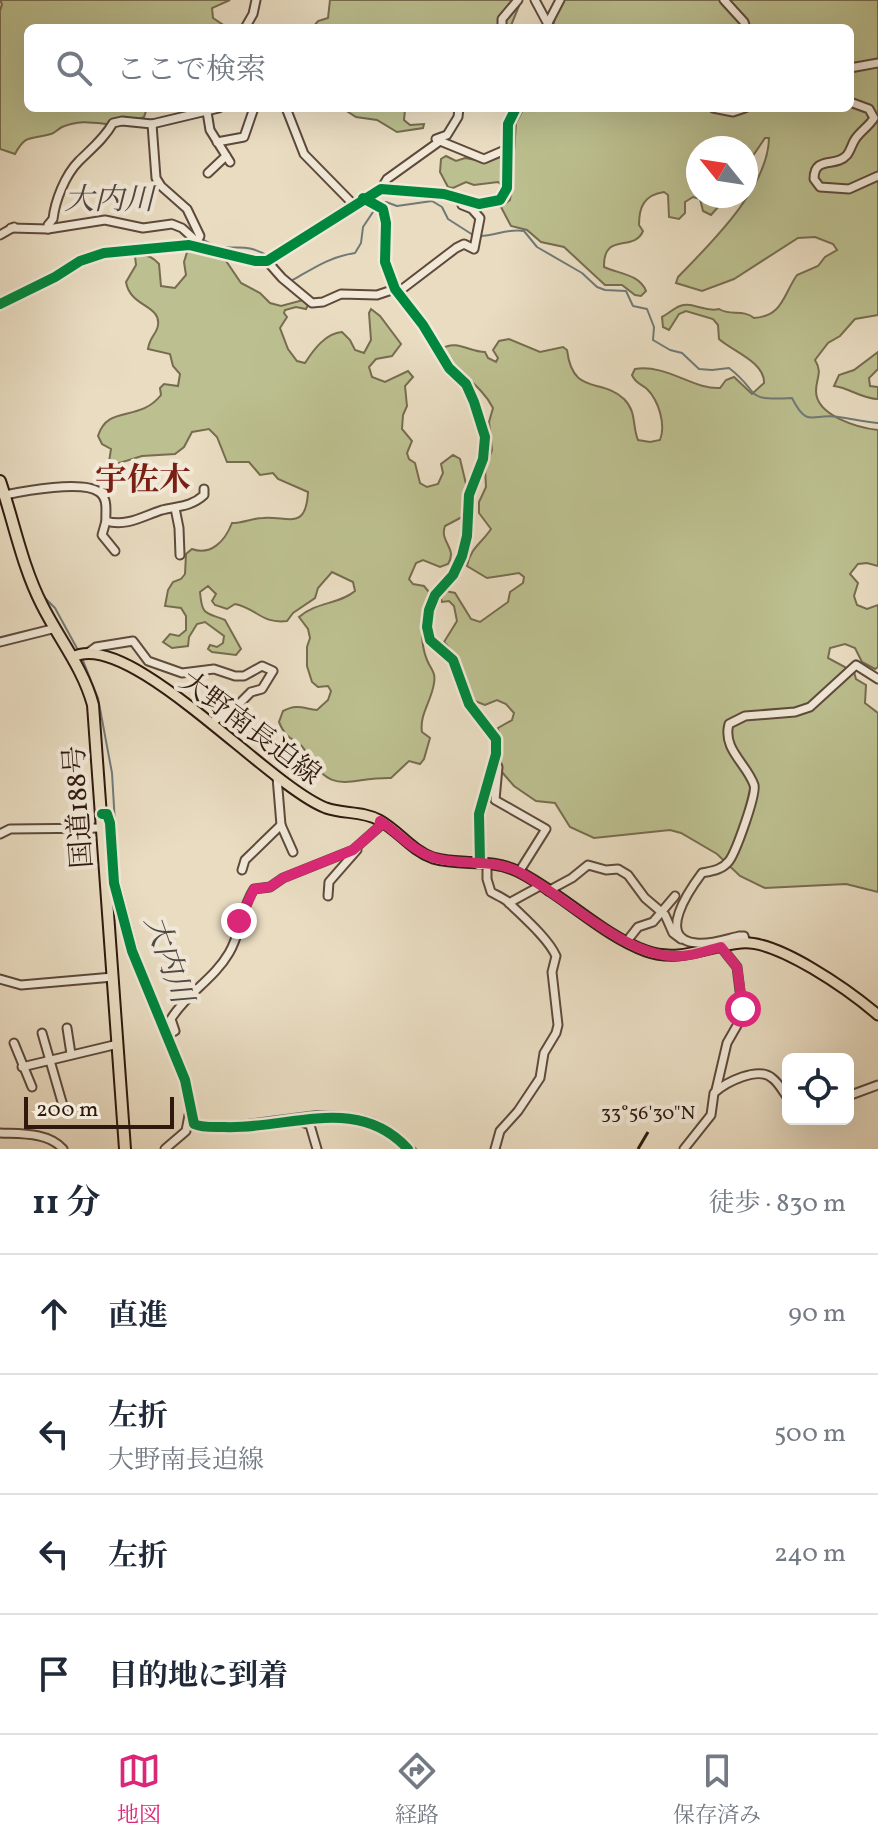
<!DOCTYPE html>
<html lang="ja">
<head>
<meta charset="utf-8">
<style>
  body { margin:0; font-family:Vollkorn,"Noto Serif JP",serif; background:#f2f2f3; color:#1f2937 }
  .controls { position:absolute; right:24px; bottom:24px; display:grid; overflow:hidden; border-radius:12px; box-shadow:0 8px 32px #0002 }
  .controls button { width:72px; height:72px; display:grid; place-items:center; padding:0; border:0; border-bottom:2px solid #e0e1e3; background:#fff; color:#1f2937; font:40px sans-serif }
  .compass { position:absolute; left:686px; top:136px; width:72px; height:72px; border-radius:50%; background:#fff; box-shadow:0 8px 32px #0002; rotate:300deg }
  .scale { position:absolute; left:24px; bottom:20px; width:150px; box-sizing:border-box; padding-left:8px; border:4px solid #2f190f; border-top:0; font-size:22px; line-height:28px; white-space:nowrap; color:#2f190f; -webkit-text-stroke:6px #f1e8d7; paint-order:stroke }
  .stop { position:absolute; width:24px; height:24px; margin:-18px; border:6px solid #db2777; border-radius:50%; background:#fff }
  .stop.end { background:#db2777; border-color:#fff; box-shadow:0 2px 8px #0008 }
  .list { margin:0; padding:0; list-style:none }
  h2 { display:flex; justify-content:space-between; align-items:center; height:104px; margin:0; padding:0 32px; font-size:34px }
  h2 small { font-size:26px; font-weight:400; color:#747a83 }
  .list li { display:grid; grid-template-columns:52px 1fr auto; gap:24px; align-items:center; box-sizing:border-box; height:120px; padding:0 32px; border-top:2px solid #e0e1e3 }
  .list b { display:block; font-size:30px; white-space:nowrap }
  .list p { margin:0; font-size:26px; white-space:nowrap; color:#747a83 }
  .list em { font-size:26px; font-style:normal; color:#747a83 }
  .icon { flex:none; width:44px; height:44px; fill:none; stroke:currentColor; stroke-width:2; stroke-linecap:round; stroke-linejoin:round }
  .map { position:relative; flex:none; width:878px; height:1149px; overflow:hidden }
  .search { position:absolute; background:#fff; box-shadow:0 8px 32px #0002; left:24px; right:24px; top:24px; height:88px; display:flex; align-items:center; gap:20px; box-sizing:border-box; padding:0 28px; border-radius:12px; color:#747a83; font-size:30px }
  .sheet { height:584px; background:#fff }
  nav { display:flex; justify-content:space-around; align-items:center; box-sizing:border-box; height:112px; border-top:2px solid #e0e1e3; background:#fff; font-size:22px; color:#747a83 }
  nav a { display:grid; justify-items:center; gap:4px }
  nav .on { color:#db2777 }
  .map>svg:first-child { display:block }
</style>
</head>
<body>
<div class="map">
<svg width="878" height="1149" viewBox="0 0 878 1149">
  <rect width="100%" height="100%" fill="#e9dcc1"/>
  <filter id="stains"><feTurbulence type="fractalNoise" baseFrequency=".0025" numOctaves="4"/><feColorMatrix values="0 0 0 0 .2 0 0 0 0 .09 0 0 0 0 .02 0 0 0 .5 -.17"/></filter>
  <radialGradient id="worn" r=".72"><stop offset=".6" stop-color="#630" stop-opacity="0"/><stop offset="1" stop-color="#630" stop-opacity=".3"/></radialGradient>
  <g fill="#bcbf8f" stroke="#766c4f" stroke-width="2">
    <path d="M 0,0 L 230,0 L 212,8 L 213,18 L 225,26 L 235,25 L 237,28 L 28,28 L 28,108 L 128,108 L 130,110 L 141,109 L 146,111 L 144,117 L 135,121 L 116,118 L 107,124 C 90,122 78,120 62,127 C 58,129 55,133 51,134 C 31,140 26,133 15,154 L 0,149 L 0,11 L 2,4 Z"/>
    <path d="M 330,0 L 514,0 L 519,6 L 510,28 L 312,28 L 318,21 L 328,18 Z"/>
    <path d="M 557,0 L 878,0 L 878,315 L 855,319 L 840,336 L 828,343 L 815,360 C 823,373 816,378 816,391 C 816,416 859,428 878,430 L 878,566 L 867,563 L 858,564 L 850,574 L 858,583 L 854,596 L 857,605 L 867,609 L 878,605 L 878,667 L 875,669 L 862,662 L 855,648 L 845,644 L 830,648 L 828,658 L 854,672 L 856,679 L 866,685 L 865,703 L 878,713 L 878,892 L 846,884 L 765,888 L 740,876 L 717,854 L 681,833 L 670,830 L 594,838 L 570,827 L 555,803 L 536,801 L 514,786 L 501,771 L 498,759 L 500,745 L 498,728 L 512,720 L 514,713 L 506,704 L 497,700 L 485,705 L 472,700 C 462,680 460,658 444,642 L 457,621 L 454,606 L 449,601 L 442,602 L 441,598 L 446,591 L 455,593 L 471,619 L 480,622 L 508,602 L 510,592 L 523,583 L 524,577 L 519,573 L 487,578 L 467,566 C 471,547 481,544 491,529 L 479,513 L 479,502 L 486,487 L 485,468 L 492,450 L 489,422 L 493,408 C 481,384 455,372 441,349 C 457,339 469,352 485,352 L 488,358 L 496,362 L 498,358 L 493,350 L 499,341 L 509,339 L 540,352 L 563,347 L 567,350 C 573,397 601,377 624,399 C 637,412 632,426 638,440 L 650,442 L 660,440 C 666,425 659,401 647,389 C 640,383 636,384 632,375 L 635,369 C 667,364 694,390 720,388 L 726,380 L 734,377 L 752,394 L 764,383 C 765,362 732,351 719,339 L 718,325 L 713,319 L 686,311 L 679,314 L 669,330 L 663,327 L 662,317 C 668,314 674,308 680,306 C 693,301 705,313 719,309 C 730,316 743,309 754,318 C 783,316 783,295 797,275 L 818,266 L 825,257 L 837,250 L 833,244 L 815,237 L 798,238 L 734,279 L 702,291 L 676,283 L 678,277 C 711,243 768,188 769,138 L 765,138 L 746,166 L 746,148 L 698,148 L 698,196 L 728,196 L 711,215 L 703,211 L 700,199 L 693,197 L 685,202 L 685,213 L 679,219 L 669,217 L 668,195 L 664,192 C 644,195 639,207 639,225 L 643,231 C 634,253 603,231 604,267 C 619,274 639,274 646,291 L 641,296 L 635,295 L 622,285 L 605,285 L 564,247 L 541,242 L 527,230 L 511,226 L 501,207 L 510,200 L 511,192 L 498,182 L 474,185 L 466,182 L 453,188 L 448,187 L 440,172 L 441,159 L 446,156 L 456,161 L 465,158 L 487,162 L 514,152 L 516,123 L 524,108 L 850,108 L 850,28 L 548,28 L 554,23 Z"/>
    <path d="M 342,108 L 415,108 L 405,110 L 404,120 L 410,125 L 424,124 L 423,128 L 397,132 L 377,120 L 356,117 Z"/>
    <path d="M 188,249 L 224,258 L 241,283 L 260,293 L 270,303 L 281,306 L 303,300 L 309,303 L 306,309 L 296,307 L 285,310 L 284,313 L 287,317 L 280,328 L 288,349 L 297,361 L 305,363 C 314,349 326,333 342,332 L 350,340 L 355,350 L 364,353 L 371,340 L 369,313 L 371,309 L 380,316 L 401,344 L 392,356 L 376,359 L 369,367 L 372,377 L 385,382 L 408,371 L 413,377 L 405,386 L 407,406 L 403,415 L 402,429 L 412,441 L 407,453 L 409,459 L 415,463 L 420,483 L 427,487 L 438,484 L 443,473 L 441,464 L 453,455 L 460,459 L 466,484 L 462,517 L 445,526 C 439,542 458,548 448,564 L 440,567 L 423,560 L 416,563 L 409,579 L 413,584 L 424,586 L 429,592 C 423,614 418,638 427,660 C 431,670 436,672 434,683 C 432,700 419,715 422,732 L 430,738 L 424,759 L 420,764 L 409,761 L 391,778 C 347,777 332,799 304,749 C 297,738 288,744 279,722 L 283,711 C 297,704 302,708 317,710 L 328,700 L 331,691 L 328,686 L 318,687 L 312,682 L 307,666 L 307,647 L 310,638 L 308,629 L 299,617 C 316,602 340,604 355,591 L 353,582 L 332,572 L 318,588 L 315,598 L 293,613 L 287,621 C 261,624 258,609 235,604 L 227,609 L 215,605 L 212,601 L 216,594 L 208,586 L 200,592 C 202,616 205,612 225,620 L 241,649 L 236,655 L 212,652 L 208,649 L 210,645 L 217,647 L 223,643 L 224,636 L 205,622 L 197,624 L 189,637 L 188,646 L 172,648 L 163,642 L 170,634 L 179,636 L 186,630 L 186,616 L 181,608 L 165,606 L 168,590 L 173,582 L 181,579 L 185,574 L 186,554 L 192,549 C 211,556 225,541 232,523 C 243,523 253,518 263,518 C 288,516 306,531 308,492 L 278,479 L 273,473 L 260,475 L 249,462 L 227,462 L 217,437 L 209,429 L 192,432 L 184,447 L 175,454 L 142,456 L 113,465 L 109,462 L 111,449 L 102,444 L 98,436 C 108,404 139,423 161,395 L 160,388 L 164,384 L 178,386 L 180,374 L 173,366 L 170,354 L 148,349 C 150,336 157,334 158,325 C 161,305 130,307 126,282 L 136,265 L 135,256 C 145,253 152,256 159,264 L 161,286 L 175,288 L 186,275 L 184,262 Z"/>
    <path d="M 878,352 L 878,369 L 869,378 L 870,386 L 878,387 L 878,399 C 862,399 850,388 834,386 L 839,375 L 854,370 Z"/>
  </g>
  <path fill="#9ab9bc" stroke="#6f7977" stroke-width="2" d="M 316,1111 C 362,1112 384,1114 416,1149 L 411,1149 C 366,1102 326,1114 267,1121 C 253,1123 238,1126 224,1123 Z"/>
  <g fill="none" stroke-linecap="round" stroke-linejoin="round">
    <g stroke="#6f7977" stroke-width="2">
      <path d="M 380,205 L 386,202 L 397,206 L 432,201 L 442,207 L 448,219 L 473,235"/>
      <path d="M 480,236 C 496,236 508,228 524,231 L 537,247 L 582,273 L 597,287 L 605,290 L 626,291 L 633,306 L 647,309 L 654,327 L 653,340 L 670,350 L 682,353 L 699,369 L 712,370 L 729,368 C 762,393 741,401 792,398 C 808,430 813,412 839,417 C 853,419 864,422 878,423"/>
      <path d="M 201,238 C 229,258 240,237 269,257"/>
      <path d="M 274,261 L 281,272"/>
      <path d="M 291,281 C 314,268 329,257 355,253 L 361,243 L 363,227 L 375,209"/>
      <path d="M 27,583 L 32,595"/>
      <path d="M 44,597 L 55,608 L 79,652"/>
      <path d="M 82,658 L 98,698 L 112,773 L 118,874 L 143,968"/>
      <path d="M 171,1036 L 181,1060"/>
      <path d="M 185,1070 L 191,1082 L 195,1109"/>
      <path d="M 196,1120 L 201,1122 L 224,1123"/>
    </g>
    <g stroke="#5e4a3c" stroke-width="11">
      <g id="minor">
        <path d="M 535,0 L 550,28"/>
        <path d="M 724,0 L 744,22 L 746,28"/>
        <path d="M 548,23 L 560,0"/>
        <path d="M 245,28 L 253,14 L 256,0"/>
        <path d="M 502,28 L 502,19 L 518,0"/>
        <path d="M 850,68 L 878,63"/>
        <path d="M 850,102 L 869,109 L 874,118 C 869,126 862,130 856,138 C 852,143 851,150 847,155 C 836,168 814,155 814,179 L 820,187 L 849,189 L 878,176"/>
        <path d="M 286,108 L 304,154 L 354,205"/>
        <path d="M 713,108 L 733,112 L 745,108"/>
        <path d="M 207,112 L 210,130 L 230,162"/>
        <path d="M 152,124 L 156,178 L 161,186 L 187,209 L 200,236 L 198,240"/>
        <path d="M 436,139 L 447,135 L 458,117 L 459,108"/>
        <path d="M 217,142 L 244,137 L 254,108"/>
        <path d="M 208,173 L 226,156"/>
        <path d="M 381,189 L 387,179 L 440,141 L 484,159 L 507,149"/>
        <path d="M 363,198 L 383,209 L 386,223 L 385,262 L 395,289 L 423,325 L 449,368 L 466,384 L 474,402 L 485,437 L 483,459 L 469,495 L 467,536 L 462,556 L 453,575 L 435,595 L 429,610 L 427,627 L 430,640 L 453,660 L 469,704 L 496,739 L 496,754 L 479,814 L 480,862"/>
        <path d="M 11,228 L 48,229 L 105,220 L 143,228 L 172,224 L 182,228 L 203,247"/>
        <path d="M 48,229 L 48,225 L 53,219 C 55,201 65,175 79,161 C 91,149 104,139 113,123 L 122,121 L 152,124 L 219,108"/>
        <path d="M 0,235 L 14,227"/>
        <path d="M 267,261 L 282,278 L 312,303 L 323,302 L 341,294 L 377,295 L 395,289"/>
        <path d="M 397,293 L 456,248 L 464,244 L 474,249 L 480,218 L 472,209 L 462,205"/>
        <path d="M 0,304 L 55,277 L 80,261 L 104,253 L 189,245 L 255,261 L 267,261 L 381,189 L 444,194 L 479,204 L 500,200 L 507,188 L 508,124 L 516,108"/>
        <path d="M 5,495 C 24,491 83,480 99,492 C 109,499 105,512 106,521 C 127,527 143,516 162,510 C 178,506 191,507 204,495 L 204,489"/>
        <path d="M 175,508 L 179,528 L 180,555"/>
        <path d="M 106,521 L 102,535 L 115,551"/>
        <path d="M 0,642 L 56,628"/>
        <path d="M 89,652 L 96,647 L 133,641 L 148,661 L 182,673 L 214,669 L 235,676 L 244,676 L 262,666 L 273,671 L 262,689 L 251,692 L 238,705 L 211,723"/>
        <path d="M 495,761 L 498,767 L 495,800 L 546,829 L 519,872"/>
        <path d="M 102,814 L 107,814 L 110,823 L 114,883 L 132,951 L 185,1080 L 194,1124 C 203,1128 214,1127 224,1127 C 288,1130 357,1093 408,1149"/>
        <path d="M 281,825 L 293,852"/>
        <path d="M 0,834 L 10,829 L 103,828"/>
        <path d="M 487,863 L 487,879 L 491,892 C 496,895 504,898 508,902 C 522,916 548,938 556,956 L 552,972 L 558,1025 L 556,1033 L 544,1053 L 540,1078 L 518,1111 L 500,1131 L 495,1149"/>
        <path d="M 242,870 L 245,860 L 281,825 L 277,777"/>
        <path d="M 548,891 L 572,878 L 588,865 L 606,870 L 618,869 L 628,875 L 645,898 L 665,915 L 673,933 L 681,939"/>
        <path d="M 328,896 L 329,882 L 357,850"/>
        <path d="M 509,903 L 540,886"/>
        <path d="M 627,941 L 638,927 L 653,922 L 675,896"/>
        <path d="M 746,942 L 744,936 L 739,936 C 726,939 709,945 696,943 C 655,939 690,889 702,873 C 712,871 722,870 729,861 C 736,852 757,793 754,785 C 747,764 722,749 729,724 L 745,716 L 795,712 L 810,707 L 856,665 L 878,679"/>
        <path d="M 0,979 L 21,985 L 113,977"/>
        <path d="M 67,1028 L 71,1054"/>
        <path d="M 42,1033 L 64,1109"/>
        <path d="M 166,1036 L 175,1031 L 171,1019 C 186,994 214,979 229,953 C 241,933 241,909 254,889 L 270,887 L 283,878 L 353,850 L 379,827 L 380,821"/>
        <path d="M 14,1043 L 32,1087"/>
        <path d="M 22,1067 L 118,1044"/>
        <path d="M 716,1090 L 727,1043 L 743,1015 L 737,967 L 721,947"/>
        <path d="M 848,1096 L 878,1085"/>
        <path d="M 302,1122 L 310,1125 L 317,1149"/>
        <path d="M 0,1133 C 21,1134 48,1132 63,1149"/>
        <path d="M 165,1149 L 186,1131 L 189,1115"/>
        <path d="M 684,1149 L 711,1115 L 714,1093 C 726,1082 758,1066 772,1078 C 779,1083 783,1092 788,1098"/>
      </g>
    </g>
    <g stroke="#2f190f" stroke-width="13">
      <path id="major" d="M 73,657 C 129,628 268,786 326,808 C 343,814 363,811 379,820 C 399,831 411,850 433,858 C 461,866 490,858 517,871 C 559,891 603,936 646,951 C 680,963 707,946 741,943 C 777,939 850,991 878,1015"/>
    </g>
    <g stroke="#2f190f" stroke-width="14">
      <path id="highway" d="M 0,481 C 14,522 22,566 42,605 C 59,639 83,668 93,705 L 125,1149"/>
    </g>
    <use href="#minor" stroke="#f1e8d7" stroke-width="7"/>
    <use href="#major" stroke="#e9dcc1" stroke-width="9"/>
    <use href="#highway" stroke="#e9dcc1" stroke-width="10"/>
    <g stroke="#f1e8d7" stroke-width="15">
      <g id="cycleway">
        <path d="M 363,198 L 383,209 L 386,223 L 385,262 L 395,289 L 423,325 L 449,368 L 466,384 L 474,402 L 485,437 L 483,459 L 469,495 L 467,536 L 462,556 L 453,575 L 435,595 L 429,610 L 427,627 L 430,640 L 453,660 L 469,704 L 496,739 L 496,754 L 479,814 L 480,862"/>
        <path d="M 0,304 L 55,277 L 80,261 L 104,253 L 189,245 L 255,261 L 267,261 L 381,189 L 444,194 L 479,204 L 500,200 L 507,188 L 508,124 L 516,108"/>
        <path d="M 102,814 L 107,814 L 110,823 L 114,883 L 132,951 L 185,1080 L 194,1124 C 203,1128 214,1127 224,1127 C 288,1130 357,1093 408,1149"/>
      </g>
    </g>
    <use href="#cycleway" stroke="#00873e" stroke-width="10"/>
  </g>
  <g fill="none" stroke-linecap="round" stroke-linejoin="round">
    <path stroke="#db2777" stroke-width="10" d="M 239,921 L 254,889 L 270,887 L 283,878 L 353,850 L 379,827 L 380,821 C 400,834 412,851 435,858 C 463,866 492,858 519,872 C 563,895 624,955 673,956 C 690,957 705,951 721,947 L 737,967 L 743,1009"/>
  </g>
  <path fill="none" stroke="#2f190f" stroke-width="3" d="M 638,1149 L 648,1132"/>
  <g text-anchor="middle" stroke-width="8" stroke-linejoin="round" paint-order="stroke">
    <g font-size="28" fill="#2f190f" stroke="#f1e8d7">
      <text transform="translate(251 727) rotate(37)" y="10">大野南長迫線</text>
      <text transform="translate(77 807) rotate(-94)" y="10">国道188号</text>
    </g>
    <g font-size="30" font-style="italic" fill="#4f4943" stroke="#f1e8d7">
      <text x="109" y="209">大内川</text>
      <text transform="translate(169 959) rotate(71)" y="10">大内川</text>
    </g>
    <g font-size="32" font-weight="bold" fill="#7a1f14" stroke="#f1e8d7">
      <text x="143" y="490">宇佐木</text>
    </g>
  </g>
  <g font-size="20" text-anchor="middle" fill="#2f190f" stroke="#f1e8d7" stroke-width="8" stroke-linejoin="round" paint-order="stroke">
    <text x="648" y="1119">33°56'30"N</text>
  </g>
  <rect width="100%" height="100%" filter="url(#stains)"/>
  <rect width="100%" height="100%" fill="url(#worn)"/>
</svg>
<div class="controls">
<button><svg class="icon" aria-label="locate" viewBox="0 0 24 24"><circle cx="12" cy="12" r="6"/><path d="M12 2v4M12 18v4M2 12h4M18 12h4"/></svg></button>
</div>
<svg class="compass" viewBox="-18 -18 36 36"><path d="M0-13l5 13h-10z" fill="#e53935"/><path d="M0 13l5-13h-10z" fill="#747a83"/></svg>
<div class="scale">200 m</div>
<div class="stop" style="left:743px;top:1009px"></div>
<div class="stop end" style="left:239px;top:921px"></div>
<div class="search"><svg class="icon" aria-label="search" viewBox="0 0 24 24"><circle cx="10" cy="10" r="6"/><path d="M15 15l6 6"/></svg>ここで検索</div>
</div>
<section class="sheet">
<h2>11 分<small>徒歩 · 830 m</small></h2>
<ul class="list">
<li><svg class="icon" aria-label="ahead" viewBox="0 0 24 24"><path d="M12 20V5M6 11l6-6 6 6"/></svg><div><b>直進</b></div><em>90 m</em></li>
<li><svg class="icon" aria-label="left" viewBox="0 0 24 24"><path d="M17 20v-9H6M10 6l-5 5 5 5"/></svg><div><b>左折</b><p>大野南長迫線</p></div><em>500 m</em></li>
<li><svg class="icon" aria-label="left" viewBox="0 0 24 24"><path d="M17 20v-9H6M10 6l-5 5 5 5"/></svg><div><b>左折</b></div><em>240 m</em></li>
<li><svg class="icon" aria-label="arrive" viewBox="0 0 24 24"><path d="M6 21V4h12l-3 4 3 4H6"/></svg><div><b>目的地に到着</b></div></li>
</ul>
</section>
<nav>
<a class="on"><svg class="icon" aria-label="map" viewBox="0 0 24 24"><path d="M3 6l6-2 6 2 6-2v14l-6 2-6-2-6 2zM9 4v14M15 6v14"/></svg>地図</a>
<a><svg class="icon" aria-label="directions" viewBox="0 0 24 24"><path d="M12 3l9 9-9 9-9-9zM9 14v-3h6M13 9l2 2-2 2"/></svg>経路</a>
<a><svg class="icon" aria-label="saved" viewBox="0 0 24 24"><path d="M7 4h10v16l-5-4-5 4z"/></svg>保存済み</a>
</nav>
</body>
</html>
